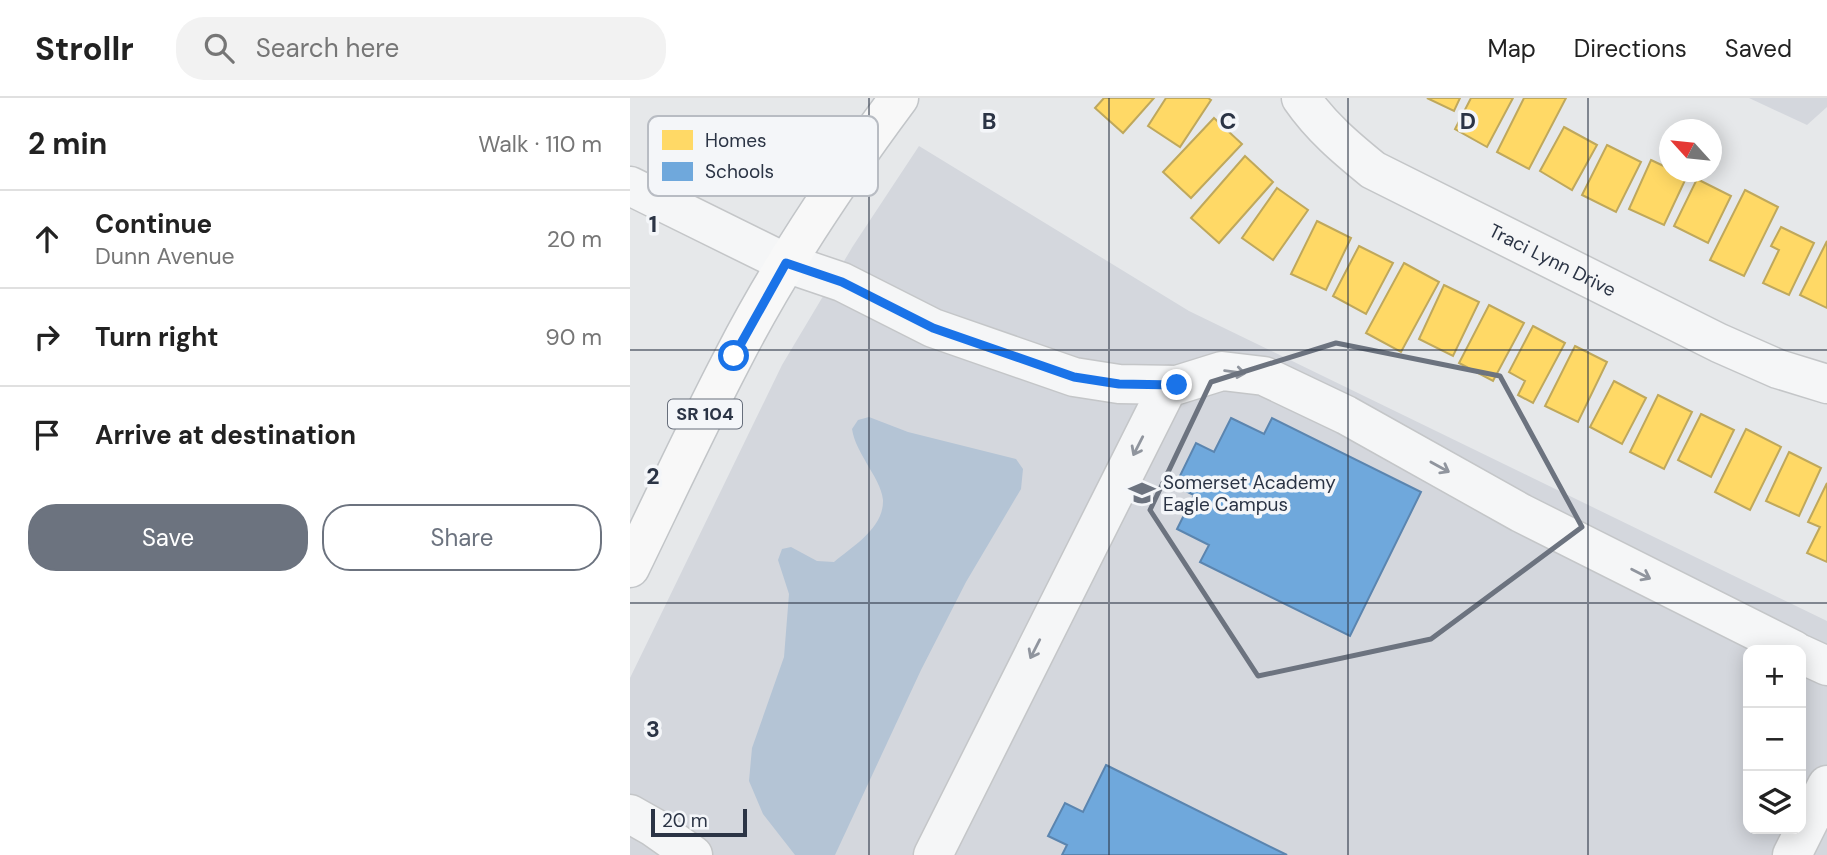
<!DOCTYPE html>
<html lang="en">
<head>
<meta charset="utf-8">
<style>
  body { margin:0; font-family:"DM Sans",sans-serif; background:#f2f2f2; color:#222 }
  .controls { position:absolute; right:21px; bottom:21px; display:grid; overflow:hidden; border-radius:14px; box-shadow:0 4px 18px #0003 }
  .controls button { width:63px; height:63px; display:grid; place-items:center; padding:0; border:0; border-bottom:2px solid #e0e0e0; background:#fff; color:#222; font:35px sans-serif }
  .compass { position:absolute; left:1029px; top:21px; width:63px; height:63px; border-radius:50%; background:#fff; box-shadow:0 4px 18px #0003; rotate:297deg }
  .scale { position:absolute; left:21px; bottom:18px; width:96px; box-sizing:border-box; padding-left:7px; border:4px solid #2b3445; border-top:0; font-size:19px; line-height:24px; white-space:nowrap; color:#2b3445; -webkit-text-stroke:5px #f4f6f9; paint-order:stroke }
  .stop { position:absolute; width:21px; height:21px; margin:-16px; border:5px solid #1a73e8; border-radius:50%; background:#fff }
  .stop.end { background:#1a73e8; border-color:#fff; box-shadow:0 2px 7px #0008 }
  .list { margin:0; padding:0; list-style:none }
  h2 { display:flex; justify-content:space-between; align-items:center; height:91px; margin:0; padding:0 28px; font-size:30px }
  h2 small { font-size:23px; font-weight:400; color:#767676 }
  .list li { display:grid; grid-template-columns:46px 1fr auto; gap:21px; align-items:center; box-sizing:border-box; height:98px; padding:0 28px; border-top:2px solid #e0e0e0 }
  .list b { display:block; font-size:26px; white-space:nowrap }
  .list p { margin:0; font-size:23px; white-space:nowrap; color:#767676 }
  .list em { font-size:23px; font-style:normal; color:#767676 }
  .actions { display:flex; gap:14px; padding:21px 28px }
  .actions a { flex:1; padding:16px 0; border:2px solid #6c737f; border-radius:28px; text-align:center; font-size:24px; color:#6c737f }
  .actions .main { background:#6c737f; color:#fff }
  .icon { flex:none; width:38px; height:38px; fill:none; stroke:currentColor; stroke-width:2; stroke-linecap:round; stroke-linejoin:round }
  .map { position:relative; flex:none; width:1197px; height:757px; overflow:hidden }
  header { display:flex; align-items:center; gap:42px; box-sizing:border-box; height:98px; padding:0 35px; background:#fff; border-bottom:2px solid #e0e0e0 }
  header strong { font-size:33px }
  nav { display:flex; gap:38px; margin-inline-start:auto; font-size:24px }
  .search { width:490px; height:63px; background:#f2f2f2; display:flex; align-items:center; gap:18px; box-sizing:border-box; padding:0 24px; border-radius:28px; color:#767676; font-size:26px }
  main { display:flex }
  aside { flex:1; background:#fff }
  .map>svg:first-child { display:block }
</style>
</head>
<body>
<header>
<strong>Strollr</strong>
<div class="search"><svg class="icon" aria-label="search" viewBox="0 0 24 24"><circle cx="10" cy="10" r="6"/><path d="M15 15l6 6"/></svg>Search here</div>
<nav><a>Map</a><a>Directions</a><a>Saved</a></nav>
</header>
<main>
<aside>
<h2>2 min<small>Walk · 110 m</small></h2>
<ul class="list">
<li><svg class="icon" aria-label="ahead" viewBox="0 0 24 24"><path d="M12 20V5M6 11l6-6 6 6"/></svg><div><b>Continue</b><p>Dunn Avenue</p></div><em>20 m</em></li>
<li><svg class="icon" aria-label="right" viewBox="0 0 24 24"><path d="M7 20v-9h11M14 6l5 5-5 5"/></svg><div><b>Turn right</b></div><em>90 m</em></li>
<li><svg class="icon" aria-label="arrive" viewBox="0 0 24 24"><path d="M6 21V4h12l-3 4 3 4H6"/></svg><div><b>Arrive at destination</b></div></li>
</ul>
<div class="actions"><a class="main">Save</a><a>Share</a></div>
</aside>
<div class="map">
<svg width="1197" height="757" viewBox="0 0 1197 757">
  <rect width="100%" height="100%" fill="#e6e8ea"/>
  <g fill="#d4d7dd" fill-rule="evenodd">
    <path d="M 1119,0 L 1197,0 L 1197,9 L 1177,27 Z"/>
    <path d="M 289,48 L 559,213 L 1197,523 L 1197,757 L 0,757 L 0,580 L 152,267 L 223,148 ZM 1118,552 L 1171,552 L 1171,731 L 1118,731 Z"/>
  </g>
  <path fill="#b4c4d5" d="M 239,319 L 278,334 L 386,361 L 393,371 L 391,391 L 336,484 L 291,572 L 205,757 L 165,757 L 133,716 L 119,683 L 122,650 L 154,559 L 159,496 L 148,462 L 152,451 L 161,449 L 187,463 L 204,464 C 223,448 254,430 253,402 C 252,390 243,376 237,366 C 231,355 224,344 222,331 L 228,322 Z"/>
  <g fill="#ffd966" stroke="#bfa85c" stroke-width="2">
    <path d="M 474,0 L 524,0 L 493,35 L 465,10 Z"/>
    <path d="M 536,0 L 578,0 L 581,2 L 550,49 L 518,28 Z"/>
    <path d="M 797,0 L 830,0 L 824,13 Z"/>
    <path d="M 841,0 L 883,0 L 857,49 L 825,31 Z"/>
    <path d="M 894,0 L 936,0 L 899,71 L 867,54 Z"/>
    <path d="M 584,20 L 612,46 L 561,100 L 533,74 Z"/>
    <path d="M 934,29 L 967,47 L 942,92 L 910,73 Z"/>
    <path d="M 977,47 L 1011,64 L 986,114 L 952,97 Z"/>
    <path d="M 615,58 L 643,84 L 589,145 L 561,120 Z"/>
    <path d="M 1021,62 L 1040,71 L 1040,74 L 1046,74 L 1057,78 L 1034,127 L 999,111 Z"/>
    <path d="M 1067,81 L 1101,98 L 1078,145 L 1044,128 Z"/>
    <path d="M 647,90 L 678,112 L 643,162 L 612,140 Z"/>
    <path d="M 1115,92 L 1148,109 L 1114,178 L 1080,162 Z"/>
    <path d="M 687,123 L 721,140 L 696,192 L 661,176 Z"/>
    <path d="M 1151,129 L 1184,145 L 1159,197 L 1133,185 L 1149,152 L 1141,148 Z"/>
    <path d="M 1197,143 L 1197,210 L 1170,197 Z"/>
    <path d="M 729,148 L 763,165 L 736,216 L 703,198 Z"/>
    <path d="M 774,165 L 809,184 L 771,254 L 736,235 Z"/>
    <path d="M 814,187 L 849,204 L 823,258 L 789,241 Z"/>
    <path d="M 859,207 L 894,225 L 863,283 L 829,265 Z"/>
    <path d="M 903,228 L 935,245 L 903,305 L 888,297 L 895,283 L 879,274 Z"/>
    <path d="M 945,248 L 977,264 L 948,324 L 915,308 Z"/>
    <path d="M 984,283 L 1016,300 L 992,346 L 960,329 Z"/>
    <path d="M 1028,297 L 1062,314 L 1034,371 L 1000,354 Z"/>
    <path d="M 1071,316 L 1104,332 L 1081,379 L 1048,362 Z"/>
    <path d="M 1116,331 L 1151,349 L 1120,412 L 1085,394 Z"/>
    <path d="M 1159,354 L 1191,370 L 1169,418 L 1136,403 Z"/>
    <path d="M 1197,385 L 1197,464 L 1177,455 L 1190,429 L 1178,424 Z"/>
  </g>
  <g fill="#6fa8dc" stroke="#5b85af" stroke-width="2">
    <path d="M 601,320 L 634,336 L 642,320 L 791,394 L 720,538 L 570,464 L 579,447 L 547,431 L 564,397 L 545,388 L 566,345 L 584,354 Z"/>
    <path d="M 476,667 L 657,757 L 432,757 L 437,747 L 418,738 L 435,705 L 453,714 Z"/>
  </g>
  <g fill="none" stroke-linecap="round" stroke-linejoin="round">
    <g stroke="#c4c6c8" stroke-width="41">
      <g id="minor">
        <path id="s1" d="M 671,0 C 691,29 716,50 743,72 L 1089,245 L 1148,271 L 1197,286"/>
        <path d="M 0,88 L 156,165 L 212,184 L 303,230 L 444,279 L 489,286 L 547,287 L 592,273 L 634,278 L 716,317 L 891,415 L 1164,552"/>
        <path d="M 1171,556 L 1197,568"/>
        <path d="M 0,716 L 23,729 L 63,757"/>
        <path d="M 303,757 L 539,287"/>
        <path d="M 1162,757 L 1197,687"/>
      </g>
    </g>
    <g stroke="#c2c5c8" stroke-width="41">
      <path id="major" d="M 0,470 C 34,400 67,329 103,260 C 150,168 208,82 269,0"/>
    </g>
    <use href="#minor" stroke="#f5f6f7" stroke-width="38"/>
    <use href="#major" stroke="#f8f8f8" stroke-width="38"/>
  </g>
  <defs><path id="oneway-shaft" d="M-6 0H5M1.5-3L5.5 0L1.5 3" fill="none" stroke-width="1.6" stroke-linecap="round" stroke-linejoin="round" transform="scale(1.75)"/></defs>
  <g stroke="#90959e">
    <use href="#oneway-shaft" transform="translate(605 274) rotate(7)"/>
    <use href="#oneway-shaft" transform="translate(508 348) rotate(117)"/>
    <use href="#oneway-shaft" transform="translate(810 369) rotate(29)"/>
    <use href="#oneway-shaft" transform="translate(1011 476) rotate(27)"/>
    <use href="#oneway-shaft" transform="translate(405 551) rotate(117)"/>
  </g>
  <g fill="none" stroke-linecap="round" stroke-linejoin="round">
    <path stroke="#1a73e8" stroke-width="9" d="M 104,258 L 156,165 L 212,184 L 303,230 L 444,279 L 489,286 L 547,287"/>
  </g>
  <path fill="none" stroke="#6c737f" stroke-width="5" stroke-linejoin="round" d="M 706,245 L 870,278 L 952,429 L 801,541 L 628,578 L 520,412 L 581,284 Z"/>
  <path fill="none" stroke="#2b3445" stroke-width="2" stroke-opacity="0.55" d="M 239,0 L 239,757M 479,0 L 479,757M 718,0 L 718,757M 958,0 L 958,757M 0,252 L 1197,252M 0,505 L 1197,505"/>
  <defs>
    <g id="school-bare" transform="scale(2.1)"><path d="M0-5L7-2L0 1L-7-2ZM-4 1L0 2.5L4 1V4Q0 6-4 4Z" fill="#6c737f" stroke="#f4f6f9" stroke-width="2.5" paint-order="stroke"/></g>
  </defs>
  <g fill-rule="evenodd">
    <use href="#school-bare" x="512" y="395"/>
  </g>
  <g text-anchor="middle" stroke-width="7" stroke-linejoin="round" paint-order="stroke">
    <rect fill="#f4f6f9" stroke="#676e7b" stroke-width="2" x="38" y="301.5" width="74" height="29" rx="5"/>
    <g font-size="18" font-weight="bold" fill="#2b3445">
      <text x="75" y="322">SR 104</text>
    </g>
    <g font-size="19" fill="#2b3445" stroke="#f4f6f9">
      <text dy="7" stroke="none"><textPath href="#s1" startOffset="303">Traci Lynn Drive</textPath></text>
    </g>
    <g font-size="19" fill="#2b3445" stroke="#f4f6f9" text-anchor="start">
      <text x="533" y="391">Somerset Academy<tspan x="533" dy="22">Eagle Campus</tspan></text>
    </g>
  </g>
  <rect x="18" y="18" width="230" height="80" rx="10" fill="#f4f6f9" stroke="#b8bcc3" stroke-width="2"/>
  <rect x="32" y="32" width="31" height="20" fill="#ffd966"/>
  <rect x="32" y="64" width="31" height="19" fill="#6fa8dc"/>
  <g font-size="19" fill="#2b3445">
    <text x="75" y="49">Homes</text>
    <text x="75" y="80">Schools</text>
  </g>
  <g font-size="23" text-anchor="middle" font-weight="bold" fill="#2b3445" stroke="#f4f6f9" stroke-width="7" stroke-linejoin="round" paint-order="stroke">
    <text x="359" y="31">B</text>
    <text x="598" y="31">C</text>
    <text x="838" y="31">D</text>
    <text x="23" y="134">1</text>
    <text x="23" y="386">2</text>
    <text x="23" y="639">3</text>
  </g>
</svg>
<div class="controls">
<button>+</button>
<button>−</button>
<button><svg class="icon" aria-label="layers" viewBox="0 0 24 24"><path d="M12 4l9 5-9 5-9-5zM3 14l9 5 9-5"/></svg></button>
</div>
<svg class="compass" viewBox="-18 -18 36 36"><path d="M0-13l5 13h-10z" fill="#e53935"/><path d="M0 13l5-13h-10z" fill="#767676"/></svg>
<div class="scale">20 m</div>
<div class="stop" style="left:104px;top:258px"></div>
<div class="stop end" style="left:547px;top:287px"></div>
</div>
</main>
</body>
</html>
